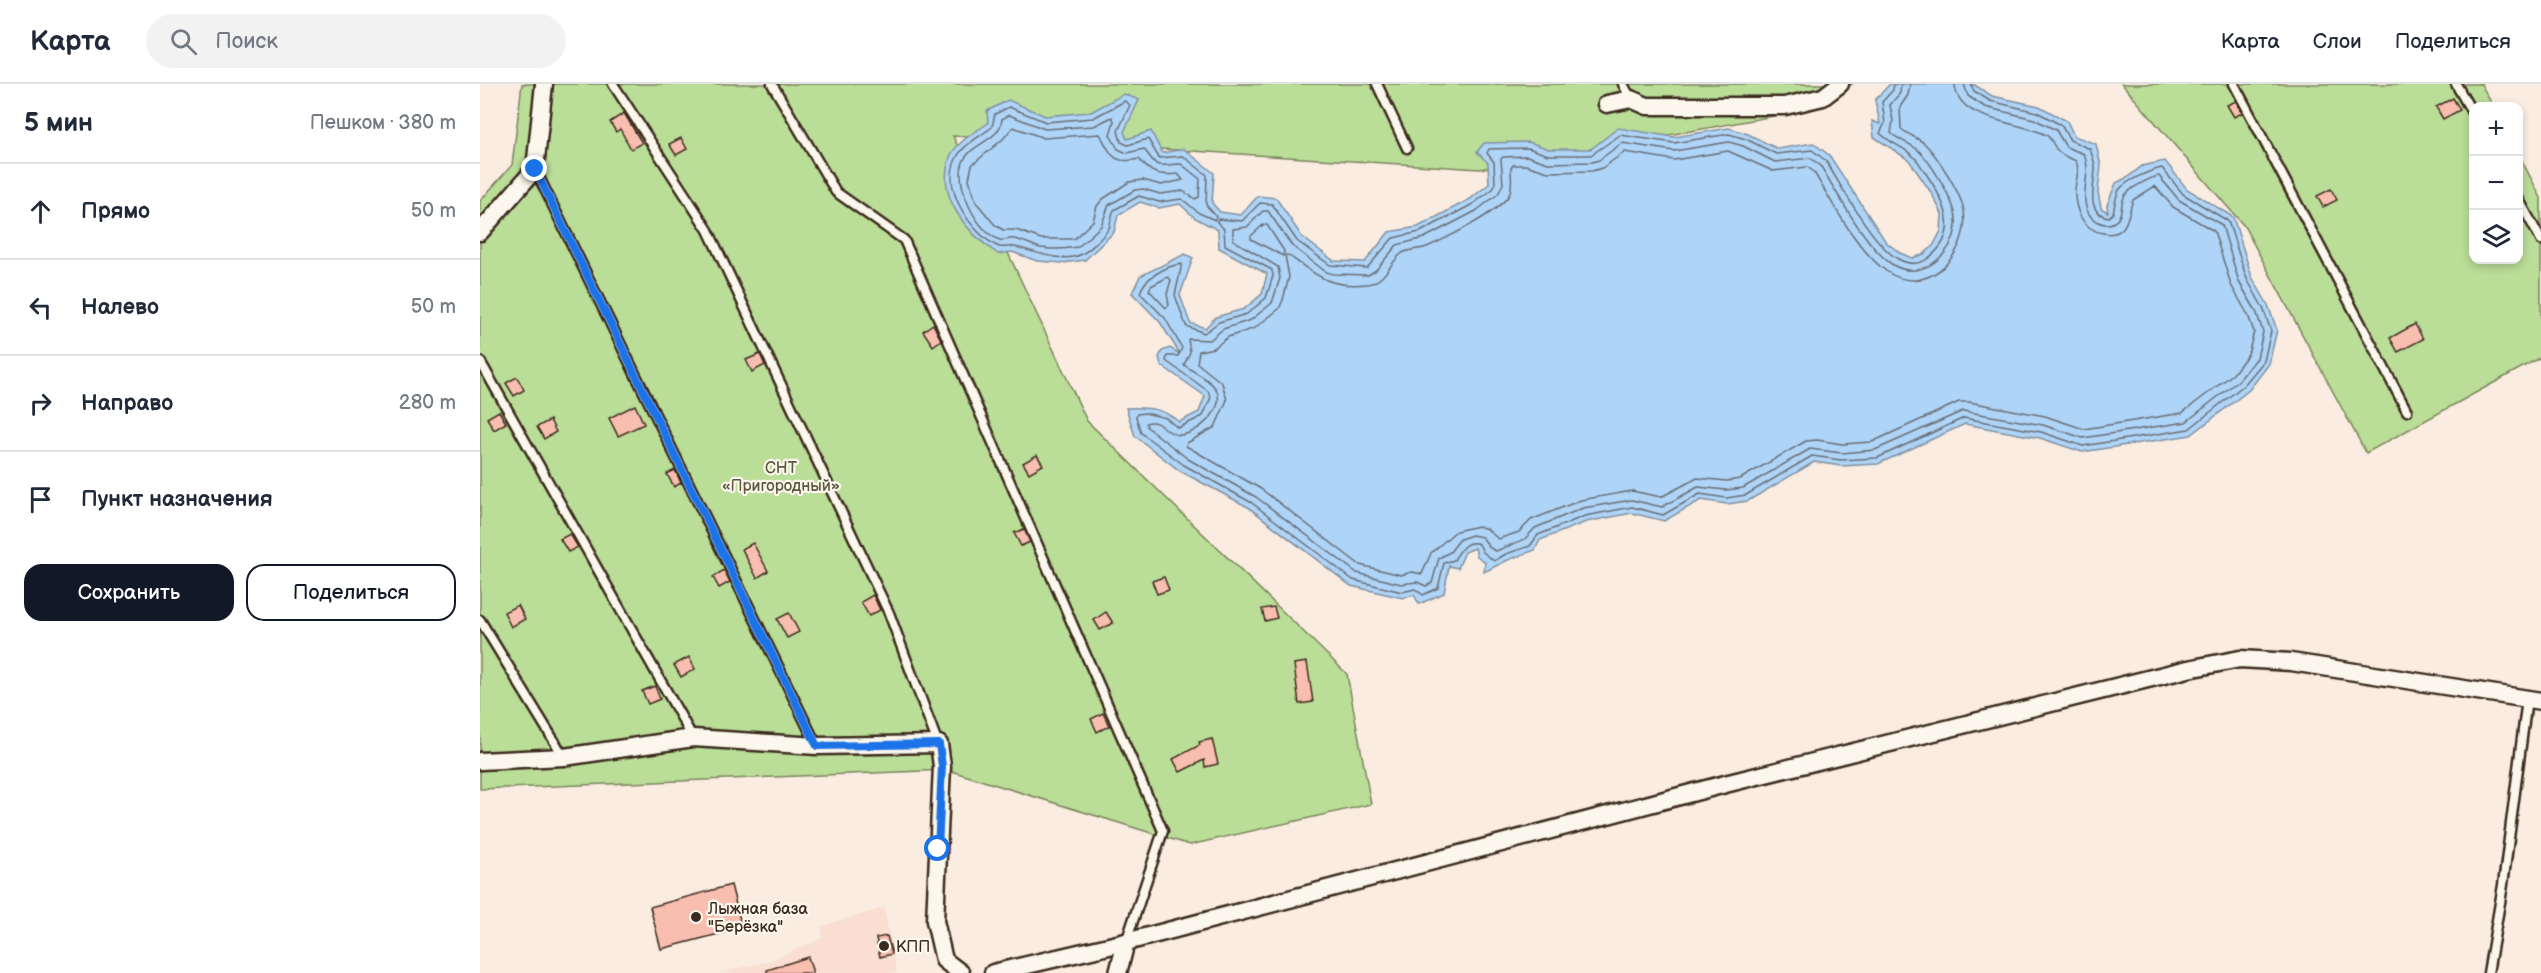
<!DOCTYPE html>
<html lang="ru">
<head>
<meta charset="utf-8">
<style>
  body { margin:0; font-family:"Balsamiq Sans",sans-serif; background:#f2f2f3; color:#1f2937 }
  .controls { position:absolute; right:18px; top:18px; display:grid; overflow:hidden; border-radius:12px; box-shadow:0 3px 9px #0003 }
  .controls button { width:54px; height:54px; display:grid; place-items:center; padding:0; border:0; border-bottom:2px solid #e0e1e3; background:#fff; color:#1f2937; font:30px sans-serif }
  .stop { position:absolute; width:18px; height:18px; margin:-14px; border:4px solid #1a73e8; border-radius:50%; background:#fff }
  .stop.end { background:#1a73e8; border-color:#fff; box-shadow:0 2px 6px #0008 }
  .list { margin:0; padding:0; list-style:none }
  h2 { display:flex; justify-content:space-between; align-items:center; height:78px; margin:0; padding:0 24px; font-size:26px }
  h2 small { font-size:20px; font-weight:400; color:#747a83 }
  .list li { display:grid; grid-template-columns:39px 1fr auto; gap:18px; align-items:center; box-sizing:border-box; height:96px; padding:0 24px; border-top:2px solid #e0e1e3 }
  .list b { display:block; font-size:22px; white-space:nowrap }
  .list em { font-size:20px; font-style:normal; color:#747a83 }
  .actions { display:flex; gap:12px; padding:18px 24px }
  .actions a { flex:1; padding:14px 0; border:2px solid #111827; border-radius:18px; text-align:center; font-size:21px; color:#111827 }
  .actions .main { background:#111827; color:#fff }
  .icon { flex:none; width:33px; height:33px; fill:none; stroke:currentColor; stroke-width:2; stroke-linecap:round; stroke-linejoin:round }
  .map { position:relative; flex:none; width:2061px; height:889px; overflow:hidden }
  header { display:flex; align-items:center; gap:36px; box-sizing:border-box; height:84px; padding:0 30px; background:#fff; border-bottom:2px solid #e0e1e3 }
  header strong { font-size:28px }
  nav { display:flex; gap:33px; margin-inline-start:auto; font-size:21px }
  .search { width:420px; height:54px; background:#f2f2f3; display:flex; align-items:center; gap:15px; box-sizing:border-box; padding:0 21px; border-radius:33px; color:#747a83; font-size:22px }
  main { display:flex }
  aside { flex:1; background:#fff }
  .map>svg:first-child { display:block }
</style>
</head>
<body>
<header>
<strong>Карта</strong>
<div class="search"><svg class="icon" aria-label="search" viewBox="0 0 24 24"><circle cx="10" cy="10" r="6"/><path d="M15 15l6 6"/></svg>Поиск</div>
<nav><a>Карта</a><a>Слои</a><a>Поделиться</a></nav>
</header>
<main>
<aside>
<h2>5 мин<small>Пешком · 380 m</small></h2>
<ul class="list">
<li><svg class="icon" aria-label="ahead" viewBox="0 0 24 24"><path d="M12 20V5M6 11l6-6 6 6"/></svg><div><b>Прямо</b></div><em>50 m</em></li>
<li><svg class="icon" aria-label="left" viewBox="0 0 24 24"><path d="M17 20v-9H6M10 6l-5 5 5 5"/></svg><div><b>Налево</b></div><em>50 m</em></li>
<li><svg class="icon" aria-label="right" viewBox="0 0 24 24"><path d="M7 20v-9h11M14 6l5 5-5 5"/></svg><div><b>Направо</b></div><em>280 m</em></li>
<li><svg class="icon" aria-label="arrive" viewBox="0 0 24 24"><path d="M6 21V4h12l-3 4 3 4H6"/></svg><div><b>Пункт назначения</b></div></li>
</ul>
<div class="actions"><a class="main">Сохранить</a><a>Поделиться</a></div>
</aside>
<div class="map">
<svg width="2061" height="889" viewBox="0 0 2061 889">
  <rect width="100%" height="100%" fill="#faece0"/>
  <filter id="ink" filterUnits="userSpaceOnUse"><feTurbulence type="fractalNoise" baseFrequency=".0167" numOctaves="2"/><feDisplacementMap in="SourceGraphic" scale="12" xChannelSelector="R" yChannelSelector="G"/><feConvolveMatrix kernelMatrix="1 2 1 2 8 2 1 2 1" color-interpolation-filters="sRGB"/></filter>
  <g filter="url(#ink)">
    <path fill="#f9ded1" d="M 404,824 L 417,889 L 239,889 L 290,877 L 342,854 L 342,842 Z"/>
    <g fill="#badd98" stroke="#7a845b" stroke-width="1.5">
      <path d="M 42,0 L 1372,0 L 1334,25 L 1000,85 L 473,52 L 607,337 L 867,590 L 891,720 L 710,761 L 468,686 L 0,705 L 0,117 L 32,81 Z"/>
      <path d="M 1642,0 L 2001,0 L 2013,22 L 1994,22 L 1994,176 L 2038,176 L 2039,71 L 2061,114 L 2061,273 L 1886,369 L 1764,142 Z"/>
    </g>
    <path fill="#aed4f7" stroke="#8090a0" stroke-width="1.5" d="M 1410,0 L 1493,0 L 1512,12 L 1559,22 L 1587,37 L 1594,52 L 1616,60 L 1621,82 L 1618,108 L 1621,124 L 1628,128 L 1627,121 L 1636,99 L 1648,93 L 1662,82 L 1685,77 L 1707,105 L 1753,133 L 1772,193 L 1788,221 L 1797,246 L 1789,280 L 1769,306 L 1711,351 L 1602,368 L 1560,354 L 1485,340 L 1398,380 L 1361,382 L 1334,378 L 1268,417 L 1247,420 L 1221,416 L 1184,437 L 1152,429 L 1106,438 L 1060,456 L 1055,466 L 1028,476 L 1004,488 L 1005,478 L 997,472 L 995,464 L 985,468 L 978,484 L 969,482 L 964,509 L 939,520 L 934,511 L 923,514 L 871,502 L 768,423 L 700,387 L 655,352 L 646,324 C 667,323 684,324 699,338 L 719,328 L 725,312 L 681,281 L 679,273 L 682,267 L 690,264 L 700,270 L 680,238 L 652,209 L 660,192 L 705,170 L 713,174 L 700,211 L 710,239 L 725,244 L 736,233 L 764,225 L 782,210 L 787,190 L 739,164 L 738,146 L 715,134 L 700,120 L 679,124 L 660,118 L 638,131 L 634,148 L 605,176 L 583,179 L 557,177 L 532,168 L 518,170 C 488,150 455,113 470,73 C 476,58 496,48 508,39 L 507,27 L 528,16 L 565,32 L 611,28 L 644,10 L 659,16 L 644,48 L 647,55 L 671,47 L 682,69 L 704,65 L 734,89 L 732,119 L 740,128 L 761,131 L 778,112 L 796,114 L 822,153 L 854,177 L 885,178 L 909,148 L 938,143 L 990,115 L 1009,100 L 1008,79 L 997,68 L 1004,59 L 1049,58 L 1069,65 L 1111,65 L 1138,44 L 1194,53 L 1249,44 L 1268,50 L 1298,65 L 1333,59 L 1349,71 L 1406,158 L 1420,169 L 1432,174 L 1444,170 L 1453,162 L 1461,147 L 1462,130 L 1452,110 L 1429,76 L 1394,53 L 1392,37 L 1400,40 L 1395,16 Z"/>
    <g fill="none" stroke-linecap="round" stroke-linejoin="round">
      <g stroke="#696e75" stroke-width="1.5">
        <path d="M 1414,0 L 1413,6 L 1402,18 L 1405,39 L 1400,49 C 1409,59 1424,63 1433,72 C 1439,77 1442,85 1447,91 C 1464,117 1481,147 1451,172 C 1441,181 1429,181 1418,175 C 1393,161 1361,101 1345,76 L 1332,66 L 1296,70 L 1266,55 L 1249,50 L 1194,59 L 1140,51 L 1111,71 L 1068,71 L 1048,64 L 1009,65 L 1007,69 L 1014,78 L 1015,100 L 1013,105 L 993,120 L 940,148 L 913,154 L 887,184 L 850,181 L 817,157 L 792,120 L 780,119 L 762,137 L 738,135 L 737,138 L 744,145 L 745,161 L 792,186 L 793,192 L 786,214 L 767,230 L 739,238 L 724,249 L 706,242 L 695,211 L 702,180 C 688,181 663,194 660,209 L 685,234 L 702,264 L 698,272 L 687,272 L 686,277 L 728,307 L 731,313 L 723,332 L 698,344 L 686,334 L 665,329 L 657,330 L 656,333 L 661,349 L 704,381 L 772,419 L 873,496 L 922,508 L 935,505 L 943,511 L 958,504 L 964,479 L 974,476 C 980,466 986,455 999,460 L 1003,468 L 1014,477 L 1026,470 L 1050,462 L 1058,451 L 1105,432 L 1152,423 L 1183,431 L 1220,410 L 1246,414 L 1266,411 L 1332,372 L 1361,376 L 1397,374 L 1484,334 L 1561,348 L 1603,362 L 1709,345 L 1764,301 L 1784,277 L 1791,247 L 1783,224 L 1767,195 L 1748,137 L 1703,110 L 1682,84 C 1671,86 1645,97 1639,106 C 1635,114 1635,121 1633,129 L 1629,133 C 1604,130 1615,100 1615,84 C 1615,78 1612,71 1610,65 L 1590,56 L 1581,41 L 1557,28 L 1510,17 L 1494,7 L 1491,0"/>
        <path d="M 1421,0 L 1420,9 L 1410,21 L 1413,37 L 1411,49 C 1418,56 1430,59 1438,66 C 1451,78 1468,108 1474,125 C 1486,159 1446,201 1413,181 C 1386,164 1357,108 1340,81 L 1330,74 L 1295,78 L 1263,62 L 1249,58 L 1194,67 L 1142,59 L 1119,76 L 1112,78 L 1068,79 L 1047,72 L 1023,73 L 1021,75 L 1023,100 L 1018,110 L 996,127 L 944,154 L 917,161 L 896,186 L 888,191 L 853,190 L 846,188 L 812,162 L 788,127 L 783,127 L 767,143 L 753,145 L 753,156 L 798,183 L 800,194 L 792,219 L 771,236 L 743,245 L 730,256 L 708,255 L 710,268 L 704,281 C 713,288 732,296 737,307 C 745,326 717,351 699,351 C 686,351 681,334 666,339 L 667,343 L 708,375 L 776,413 L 877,489 L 921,500 L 937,498 L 946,502 L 952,499 L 959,474 L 970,468 L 980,455 L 992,451 L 1002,453 L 1010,464 L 1016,467 L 1045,455 L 1055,444 L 1103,424 L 1152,416 L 1182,423 L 1218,403 L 1246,406 L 1263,404 L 1330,365 L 1362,369 L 1395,366 L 1483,327 L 1563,341 L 1603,354 L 1706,338 L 1759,296 L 1777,274 L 1783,248 L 1776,227 L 1759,198 L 1742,141 L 1699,116 L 1679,92 C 1671,93 1651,104 1646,110 C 1638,119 1646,137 1629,140 C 1624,141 1620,139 1616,137 C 1598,126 1607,101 1607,84 C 1607,79 1606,75 1604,70 L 1586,63 L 1576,46 L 1554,35 L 1505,23 L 1488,12 L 1484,0"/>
        <path d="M 1430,0 L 1428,11 L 1420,23 L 1421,45 C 1429,51 1438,54 1445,60 C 1458,73 1481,109 1484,127 C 1490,169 1447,216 1406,187 C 1376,165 1353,119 1333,87 L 1327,83 L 1293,87 L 1248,67 L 1194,76 L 1145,68 L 1122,84 L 1112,87 L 1068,88 L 1046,81 L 1033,81 L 1031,84 C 1031,93 1033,103 1029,111 C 1018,129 967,154 947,163 C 939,166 927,165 921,170 C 909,180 905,198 887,200 C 849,204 837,192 808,171 L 805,171 L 809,193 L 803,216 L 799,225 L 775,244 L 748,253 L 734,264 L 719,267 L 717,279 L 742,299 L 747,316 L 735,343 L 707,359 L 706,362 L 781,405 L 880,481 L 921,491 L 932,488 L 942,490 L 951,469 L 976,447 L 998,442 L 1007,445 L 1018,455 L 1039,448 L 1051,436 L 1101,416 L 1152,407 L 1181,413 L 1217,394 L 1247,397 L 1260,395 L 1326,357 L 1337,356 L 1362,360 L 1392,358 L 1479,318 L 1489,318 L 1565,332 L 1604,345 L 1702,329 L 1753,290 L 1768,270 L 1774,248 L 1768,231 L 1751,201 L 1734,147 L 1693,123 L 1675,102 L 1653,116 C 1647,131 1649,154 1623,149 C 1602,146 1594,124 1595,105 C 1596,95 1600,86 1596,77 C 1589,74 1582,72 1577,66 C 1572,60 1572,54 1566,51 C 1540,37 1476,38 1475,0"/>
        <path d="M 645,17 L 650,21 L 638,47 L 641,58 L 648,61 L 668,55 L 679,74 L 703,72 L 727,91 L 726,121 L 736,132 L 735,136 L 719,129 L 702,115 L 679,118 L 659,112 L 634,126 C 631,132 631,138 629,144 C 625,151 610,166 602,170 C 583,180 554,167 535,163 C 528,162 522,165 517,162 C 490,148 460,103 477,73 C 484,60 501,52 512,43 L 515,30 L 529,23 L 566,38 L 613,34 Z"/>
        <path d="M 529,31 L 565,45 L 614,42 L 632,33 L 634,37 L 630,51 L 638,65 L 647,69 L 664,65 C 680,87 675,81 701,80 L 720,95 L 719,113 L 715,115 L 703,107 L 680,110 L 663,105 L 655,106 L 629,121 L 621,142 L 598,163 C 586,165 573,166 561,164 C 552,162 543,156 534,155 C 530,154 525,157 520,156 C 497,149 474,101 483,78 C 491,58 520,58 522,35 Z"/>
        <path d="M 533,43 L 564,54 L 620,50 C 631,70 632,81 659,75 C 671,90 679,92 698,90 L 703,96 L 681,101 L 663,96 L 649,98 L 623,115 L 617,122 L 613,137 L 594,155 L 561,155 L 536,146 L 523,146 L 515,141 L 496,118 L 489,95 L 492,81 L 523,55 Z"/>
        <path d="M 783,141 L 787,141 L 804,167 L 803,172 L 771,155 L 771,152 Z"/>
        <path d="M 688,193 L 691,196 L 687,210 L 689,221 L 686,224 L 669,206 L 671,202 Z"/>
      </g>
    </g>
    <g fill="#f8beaf" stroke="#3b2a1e" stroke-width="1.5">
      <path d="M 1973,14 L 1980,26 L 1963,35 L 1956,23 Z"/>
      <path d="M 1756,17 L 1762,29 L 1754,33 L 1747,21 Z"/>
      <path d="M 144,29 L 162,59 L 151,65 L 140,45 L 136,48 L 130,38 Z"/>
      <path d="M 201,54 L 207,65 L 196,71 L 189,60 Z"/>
      <path d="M 1851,105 L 1857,116 L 1843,123 L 1837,112 Z"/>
      <path d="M 453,240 L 461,256 L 453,262 L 443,247 Z"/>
      <path d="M 1935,240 L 1943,255 L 1918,268 L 1910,254 Z"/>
      <path d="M 280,270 L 285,281 L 272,288 L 266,276 Z"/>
      <path d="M 37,293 L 44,306 L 34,312 L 26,299 Z"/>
      <path d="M 155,321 L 164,340 L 138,352 L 129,334 Z"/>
      <path d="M 19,327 L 26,339 L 14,346 L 7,334 Z"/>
      <path d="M 70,336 L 76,348 L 64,355 L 57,343 Z"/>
      <path d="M 557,371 L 563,381 L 549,389 L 543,379 Z"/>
      <path d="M 195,386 L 201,399 L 194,403 L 187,390 Z"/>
      <path d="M 544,445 L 550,458 L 541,462 L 534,449 Z"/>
      <path d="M 90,450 L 98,463 L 88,468 L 80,455 Z"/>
      <path d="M 273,459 L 288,487 L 277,494 L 262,465 Z"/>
      <path d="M 244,486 L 250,498 L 239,504 L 233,493 Z"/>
      <path d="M 684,493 L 689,506 L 677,510 L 672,497 Z"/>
      <path d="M 393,511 L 400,526 L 389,532 L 381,518 Z"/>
      <path d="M 38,521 L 45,535 L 31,543 L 24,528 Z"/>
      <path d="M 794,523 L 797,534 L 785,537 L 782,525 Z"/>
      <path d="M 626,528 L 633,539 L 620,546 L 614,536 Z"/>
      <path d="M 309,529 L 319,548 L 307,554 L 297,535 Z"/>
      <path d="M 209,573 L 215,585 L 201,593 L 194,581 Z"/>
      <path d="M 827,578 L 833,618 L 819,620 L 814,580 Z"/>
      <path d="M 175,602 L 180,615 L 168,620 L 162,607 Z"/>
      <path d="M 623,629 L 629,642 L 617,648 L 611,635 Z"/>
      <path d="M 732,655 L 738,680 L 725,683 L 724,676 L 700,688 L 693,675 L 720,661 L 719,658 Z"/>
      <path d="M 251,801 L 262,844 L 181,865 L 170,823 Z"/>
      <path d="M 407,852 L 412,870 L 400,873 L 396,854 Z"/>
      <path d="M 328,873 L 333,889 L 287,889 L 287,886 Z"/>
    </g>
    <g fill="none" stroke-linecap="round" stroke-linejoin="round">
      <g stroke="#3b2a1e" stroke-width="13">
        <g id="service">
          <path d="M 133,0 L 228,146 L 409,529 L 458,660"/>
          <path d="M 292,0 L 356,108 L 424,156 L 683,747 L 646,858"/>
          <path d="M 897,0 L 927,64"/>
          <path d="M 1143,0 L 1151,15"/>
          <path d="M 1754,0 L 1927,327"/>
          <path d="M 1976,0 L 1994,32"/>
          <path d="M 55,85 L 337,662"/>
          <path d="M 2038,114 L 2061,156"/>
          <path d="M 0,277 L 213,654"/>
          <path d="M 0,536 L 84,673"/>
          <path d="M 2008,889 L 2023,801 L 2047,615"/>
        </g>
      </g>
      <g stroke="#3b2a1e" stroke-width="21">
        <g id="minor">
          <path d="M 1127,20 L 1151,15 L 1167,22 L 1305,22 L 1343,13 L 1360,0"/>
          <path d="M 0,148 L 55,85 L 64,0"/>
          <path d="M 0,677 L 84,673 L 213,654 L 337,662 L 459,660 L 462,682 L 455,837 L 464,876 L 481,889"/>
          <path d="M 513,889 L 646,858"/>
          <path d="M 638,889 L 646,858 L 1249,699 L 1708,585 L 1760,575 L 1811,578 L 2061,617"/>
        </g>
      </g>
      <use href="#service" stroke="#fbf7ec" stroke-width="8"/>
      <use href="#minor" stroke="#fbf7ec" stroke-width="16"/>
    </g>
  </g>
  <g fill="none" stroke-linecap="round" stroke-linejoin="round" filter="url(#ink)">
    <path stroke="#1a73e8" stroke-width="8" d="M 55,85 L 337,662 L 459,660 L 462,682 L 458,765"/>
  </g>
  <g fill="#3b2a1e" stroke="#fbf7ec" stroke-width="2">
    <circle cx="216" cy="833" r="6"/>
    <circle cx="404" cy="862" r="6"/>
  </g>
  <g text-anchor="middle" stroke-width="4.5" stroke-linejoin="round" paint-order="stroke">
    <g font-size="16" fill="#5b573c" stroke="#fbf7ec">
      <text x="301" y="389">СНТ<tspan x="301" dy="18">«Пригородный»</tspan></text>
    </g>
    <g font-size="16" fill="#3b2a1e" stroke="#fbf7ec" text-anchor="start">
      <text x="228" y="830">Лыжная база<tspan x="228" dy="18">"Берёзка"</tspan></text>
      <text x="416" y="868">КПП</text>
    </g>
  </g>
</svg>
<div class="controls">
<button>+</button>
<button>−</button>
<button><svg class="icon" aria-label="layers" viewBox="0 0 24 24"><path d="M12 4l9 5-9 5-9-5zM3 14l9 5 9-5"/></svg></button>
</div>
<div class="stop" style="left:458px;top:765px"></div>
<div class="stop end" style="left:55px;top:85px"></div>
</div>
</main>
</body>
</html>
